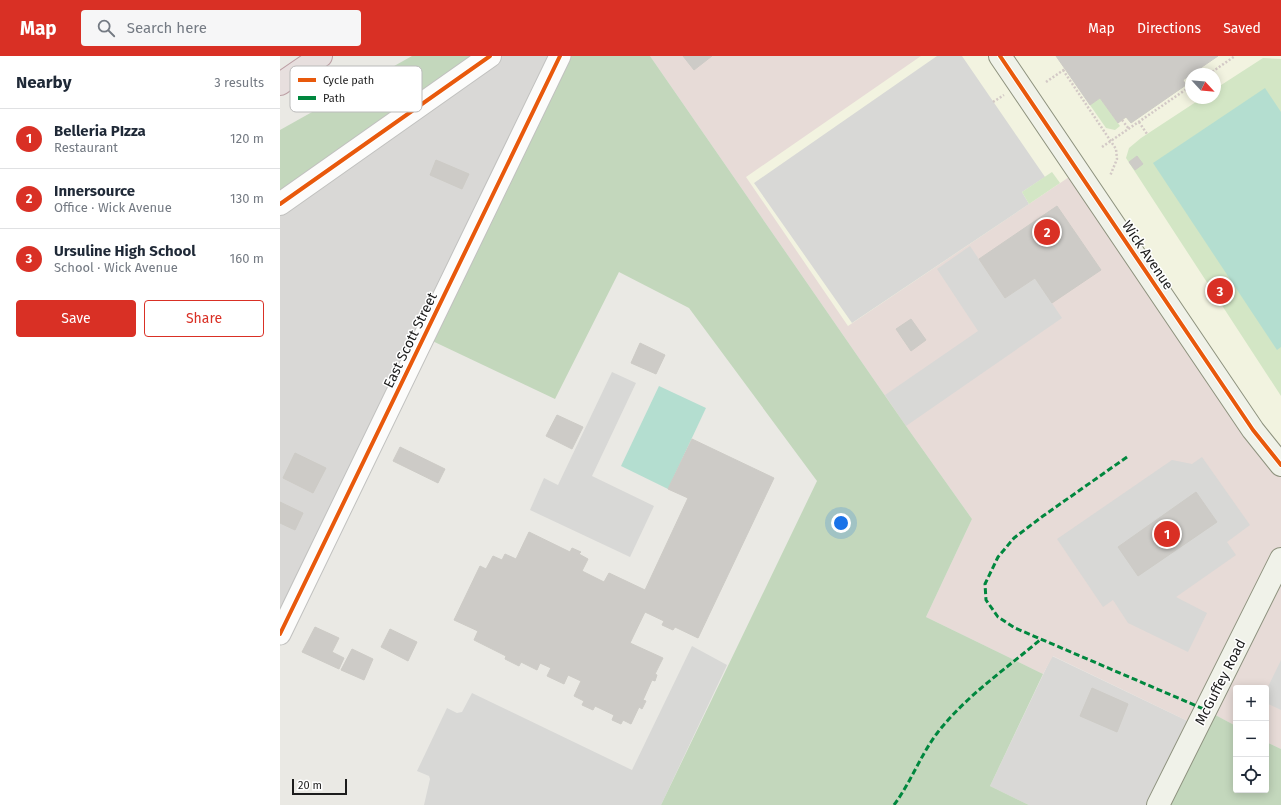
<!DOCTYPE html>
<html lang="en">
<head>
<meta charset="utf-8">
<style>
  body { margin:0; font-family:"Fira Sans",sans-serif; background:#f6f6f7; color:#1f2937 }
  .controls { position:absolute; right:12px; bottom:12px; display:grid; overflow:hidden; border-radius:4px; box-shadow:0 2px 10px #0003 }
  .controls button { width:36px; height:36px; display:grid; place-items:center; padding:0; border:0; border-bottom:1px solid #e0e1e3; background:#fff; color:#1f2937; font:20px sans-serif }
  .compass { position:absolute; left:905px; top:12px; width:36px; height:36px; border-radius:50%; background:#fff; box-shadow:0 2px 10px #0003; rotate:116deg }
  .scale { position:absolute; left:12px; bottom:10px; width:55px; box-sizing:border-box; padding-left:4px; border:2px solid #1c1c1c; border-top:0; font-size:11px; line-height:14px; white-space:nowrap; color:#1c1c1c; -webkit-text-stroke:3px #fff; paint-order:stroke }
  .you { position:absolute; left:561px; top:467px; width:14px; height:14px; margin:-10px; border:3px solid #fff; border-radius:50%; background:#1a73e8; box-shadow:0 0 0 6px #1a73e833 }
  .badge { display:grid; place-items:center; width:26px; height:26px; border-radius:50%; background:#d93025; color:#fff; font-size:13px; font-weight:700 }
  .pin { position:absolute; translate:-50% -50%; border:2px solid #fff; box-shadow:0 1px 4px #0006 }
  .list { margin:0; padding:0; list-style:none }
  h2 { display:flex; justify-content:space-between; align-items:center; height:52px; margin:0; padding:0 16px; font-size:17px }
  h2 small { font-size:13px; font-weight:400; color:#747a83 }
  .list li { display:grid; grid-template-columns:26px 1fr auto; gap:12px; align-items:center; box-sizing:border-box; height:60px; padding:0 16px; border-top:1px solid #e0e1e3 }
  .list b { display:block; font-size:15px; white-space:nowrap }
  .list p { margin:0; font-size:13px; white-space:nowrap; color:#747a83 }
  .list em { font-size:13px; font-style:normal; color:#747a83 }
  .actions { display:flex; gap:8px; padding:12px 16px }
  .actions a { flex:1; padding:9px 0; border:1px solid #d93025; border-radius:4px; text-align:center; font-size:14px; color:#d93025 }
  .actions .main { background:#d93025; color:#fff }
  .icon { flex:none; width:22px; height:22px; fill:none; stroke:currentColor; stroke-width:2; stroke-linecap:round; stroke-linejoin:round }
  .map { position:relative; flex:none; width:1001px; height:749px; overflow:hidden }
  header { display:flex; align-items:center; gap:24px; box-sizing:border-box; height:56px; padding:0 20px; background:#d93025; color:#fff }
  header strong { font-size:19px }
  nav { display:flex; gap:22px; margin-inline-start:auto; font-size:14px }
  .search { width:280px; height:36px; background:#f6f6f7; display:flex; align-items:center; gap:10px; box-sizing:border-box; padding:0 14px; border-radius:4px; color:#747a83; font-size:15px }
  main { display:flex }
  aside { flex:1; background:#fff }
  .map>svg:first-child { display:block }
</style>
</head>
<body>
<header>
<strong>Map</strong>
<div class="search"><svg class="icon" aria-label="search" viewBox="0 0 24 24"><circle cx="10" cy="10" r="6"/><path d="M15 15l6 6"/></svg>Search here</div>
<nav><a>Map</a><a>Directions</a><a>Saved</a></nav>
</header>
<main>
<aside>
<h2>Nearby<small>3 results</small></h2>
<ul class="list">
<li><span class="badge">1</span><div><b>Belleria PIzza</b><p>Restaurant</p></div><em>120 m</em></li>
<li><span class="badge">2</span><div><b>Innersource</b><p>Office · Wick Avenue</p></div><em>130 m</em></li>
<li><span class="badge">3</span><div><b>Ursuline High School</b><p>School · Wick Avenue</p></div><em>160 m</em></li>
</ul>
<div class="actions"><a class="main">Save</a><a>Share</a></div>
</aside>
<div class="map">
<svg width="1001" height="749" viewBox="0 0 1001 749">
  <rect width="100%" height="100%" fill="#eae9e4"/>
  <g fill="#d9d8d6">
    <path d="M 210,0 L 280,0 L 0,578 L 0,148 Z"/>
    <path d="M 772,600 L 918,670 L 878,749 L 749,749 L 710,730 Z"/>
  </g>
  <path fill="#e7dbd7" d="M 370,0 L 720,0 L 1001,409 L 1001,693 L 986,686 L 986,632 L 956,632 L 956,670 L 926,654 L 918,670 L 773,600 L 763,618 L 646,561 L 692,463 L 626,370 Z"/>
  <path fill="#f2f3e0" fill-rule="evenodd" d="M 641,0 L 1001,0 L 1001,408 L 798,115 L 568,270 L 466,121 ZM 911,18 L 935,18 L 935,42 L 911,42 Z"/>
  <g fill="#d8d8d6">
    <path d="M 657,0 L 682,0 L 765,121 L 742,136 L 749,148 L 572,267 L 474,127 Z"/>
    <path d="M 690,190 L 725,242 L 755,222 L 782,262 L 626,370 L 605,339 L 698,275 L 657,213 Z"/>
    <path d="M 332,316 L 356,327 L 312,420 L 374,450 L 350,501 L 250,454 L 264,422 L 278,429 Z"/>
    <path d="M 922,401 L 970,469 L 947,486 L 956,499 L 896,541 L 927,557 L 908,596 L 848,567 L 833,544 L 823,551 L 777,483 L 892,404 L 912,408 Z"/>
    <path d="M 412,590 L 447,609 L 381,749 L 144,749 L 150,723 L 149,720 L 137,715 L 167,652 L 177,657 L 182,656 L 192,637 L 352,714 Z"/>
    <path d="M 1001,604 L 1001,654 L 986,647 L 986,635 Z"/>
  </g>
  <g fill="#d3e6c5">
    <path d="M 983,2 L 1001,3 L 1001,340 L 846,102 L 849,92 L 861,82 L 922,42 L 935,42 L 935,33 Z"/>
    <path d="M 820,42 L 840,70 L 835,74 L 826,72 L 810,49 Z"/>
    <path d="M 772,116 L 780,127 L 749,148 L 742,136 Z"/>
  </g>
  <g fill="#c3d7bc">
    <path d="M 132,0 L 210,0 L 0,148 L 0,74 Z"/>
    <path d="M 280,0 L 370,0 L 626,370 L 692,463 L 646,561 L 763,618 L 710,730 L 749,749 L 381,749 L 537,425 L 409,252 L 339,216 L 275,343 L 144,281 Z"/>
    <path d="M 926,654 L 956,670 L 956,734 L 986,734 L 986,686 L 1001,693 L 1001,749 L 878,749 Z"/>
  </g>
  <g fill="#b4ded0">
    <path d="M 985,32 L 1001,56 L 1001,291 L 997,294 L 873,107 Z"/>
    <path d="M 379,330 L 426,352 L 388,433 L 341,410 Z"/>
  </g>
  <g fill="#cdcbc7" stroke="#cdcbc6">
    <path d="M 403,0 L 432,0 L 414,14 Z"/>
    <path d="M 776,0 L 938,0 L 903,24 L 906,29 L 851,67 L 846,61 L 838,67 L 820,42 L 810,49 Z"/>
    <path d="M 857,100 L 863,108 L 855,114 L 849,106 Z"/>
    <path d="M 156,104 L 189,118 L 182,133 L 150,119 Z"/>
    <path d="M 777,150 L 821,214 L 772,247 L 755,222 L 725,242 L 699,203 Z"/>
    <path d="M 631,263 L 646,284 L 631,295 L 616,273 Z"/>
    <path d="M 360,287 L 385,299 L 376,318 L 351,307 Z"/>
    <path d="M 277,359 L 303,371 L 292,393 L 266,380 Z"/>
    <path d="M 412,383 L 494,422 L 418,582 L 395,571 L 393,574 L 382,569 L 384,565 L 365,556 L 350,587 L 383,602 L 375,618 L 377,619 L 375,625 L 372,624 L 363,644 L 366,645 L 362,653 L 359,651 L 351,668 L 343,664 L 341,668 L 332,664 L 334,659 L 315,650 L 313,654 L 302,649 L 304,645 L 294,640 L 301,625 L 288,619 L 284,628 L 267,620 L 271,612 L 260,607 L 257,614 L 241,606 L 239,610 L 225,603 L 226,600 L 194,584 L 198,575 L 174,564 L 200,510 L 206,513 L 213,500 L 222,504 L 225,498 L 236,503 L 249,476 L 290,496 L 292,492 L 301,496 L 299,498 L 308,503 L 302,515 L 324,526 L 329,517 L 365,534 L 408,442 L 388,433 Z"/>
    <path d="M 120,391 L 165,413 L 158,427 L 113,405 Z"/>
    <path d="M 15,397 L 46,412 L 33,437 L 3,422 Z"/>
    <path d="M 916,436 L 937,466 L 858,520 L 838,491 Z"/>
    <path d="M 0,446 L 23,457 L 15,474 L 0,467 Z"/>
    <path d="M 35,571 L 59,582 L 52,596 L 64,602 L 59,613 L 22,596 Z"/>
    <path d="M 110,573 L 137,586 L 128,605 L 101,591 Z"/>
    <path d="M 72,593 L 93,603 L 84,624 L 61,614 Z"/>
    <path d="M 812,632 L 848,648 L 837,676 L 800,660 Z"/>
  </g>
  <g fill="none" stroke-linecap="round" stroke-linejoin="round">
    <g stroke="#c1c1bf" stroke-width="23">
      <path id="minor" d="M 0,578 L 280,0"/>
    </g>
    <g stroke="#c1c1bf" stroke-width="24">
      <path id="tertiary" d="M 0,148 L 210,0"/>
    </g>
    <g stroke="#8e927e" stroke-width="24">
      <g id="secondary">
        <path d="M 720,0 L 973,374 L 1001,409"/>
        <path d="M 878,749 L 1001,503"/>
      </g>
    </g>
    <g stroke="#bc9fa4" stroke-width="24">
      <path id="motorway" d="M 0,28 L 41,0"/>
    </g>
    <g stroke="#d3c9c6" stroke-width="2.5" stroke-dasharray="2 2" stroke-linecap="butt">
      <path d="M 783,14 L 836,93 L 837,103 L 830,120"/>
      <path d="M 929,18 L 955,0"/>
      <path d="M 766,26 L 785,13"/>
      <path d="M 713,46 L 724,39"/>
      <path d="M 842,64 L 849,73"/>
      <path d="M 859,66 L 867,78"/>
      <path d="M 822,91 L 911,30"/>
    </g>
    <use href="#minor" stroke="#fcfcfb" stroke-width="21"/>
    <use href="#tertiary" stroke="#fcfcfb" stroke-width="22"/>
    <use href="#secondary" stroke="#f0f2e9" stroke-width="22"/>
    <use href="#motorway" stroke="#e7dfde" stroke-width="22"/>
    <g stroke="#00873e" stroke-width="3" stroke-dasharray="6 3" stroke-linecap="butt">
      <path d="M 847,401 L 763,460 L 734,482 L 718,501 L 705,528 L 706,544 L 718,561 L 735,572 L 926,654"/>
      <path d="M 614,749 C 631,726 641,698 658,676 C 687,639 726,613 761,583"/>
    </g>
    <g stroke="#fff" stroke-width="6">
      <g id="cycleway">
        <path d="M 720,0 L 973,374 L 1001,409"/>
        <path d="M 0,148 L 210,0"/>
        <path d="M 0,578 L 280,0"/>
      </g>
    </g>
    <use href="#cycleway" stroke="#e8590c" stroke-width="4"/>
  </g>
  <g text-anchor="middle" stroke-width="3" stroke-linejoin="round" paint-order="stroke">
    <g font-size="14" fill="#1c1c1c" stroke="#fff">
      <text transform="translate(868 199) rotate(56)" y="5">Wick Avenue</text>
      <text transform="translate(130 284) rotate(-64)" y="5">East Scott Street</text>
      <text transform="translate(940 626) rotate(-63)" y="5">McGuffey Road</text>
    </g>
  </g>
  <rect x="10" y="10" width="132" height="46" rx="6" fill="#fff" stroke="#bbb" stroke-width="1"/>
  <rect x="18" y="22" width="18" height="4" fill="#e8590c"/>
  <rect x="18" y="40" width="18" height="4" fill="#00873e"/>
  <g font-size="11" fill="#1c1c1c">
    <text x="43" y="28">Cycle path</text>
    <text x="43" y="46">Path</text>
  </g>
</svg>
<div class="controls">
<button>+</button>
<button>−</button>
<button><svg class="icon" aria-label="locate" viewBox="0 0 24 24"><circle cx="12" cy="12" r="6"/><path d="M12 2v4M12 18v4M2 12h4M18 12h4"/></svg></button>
</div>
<svg class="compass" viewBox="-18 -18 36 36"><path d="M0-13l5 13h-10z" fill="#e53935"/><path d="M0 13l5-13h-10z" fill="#747a83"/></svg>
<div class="scale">20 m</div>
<div class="you"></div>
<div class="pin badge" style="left:887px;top:478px">1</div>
<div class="pin badge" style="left:767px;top:176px">2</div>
<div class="pin badge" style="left:940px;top:235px">3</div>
</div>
</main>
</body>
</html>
